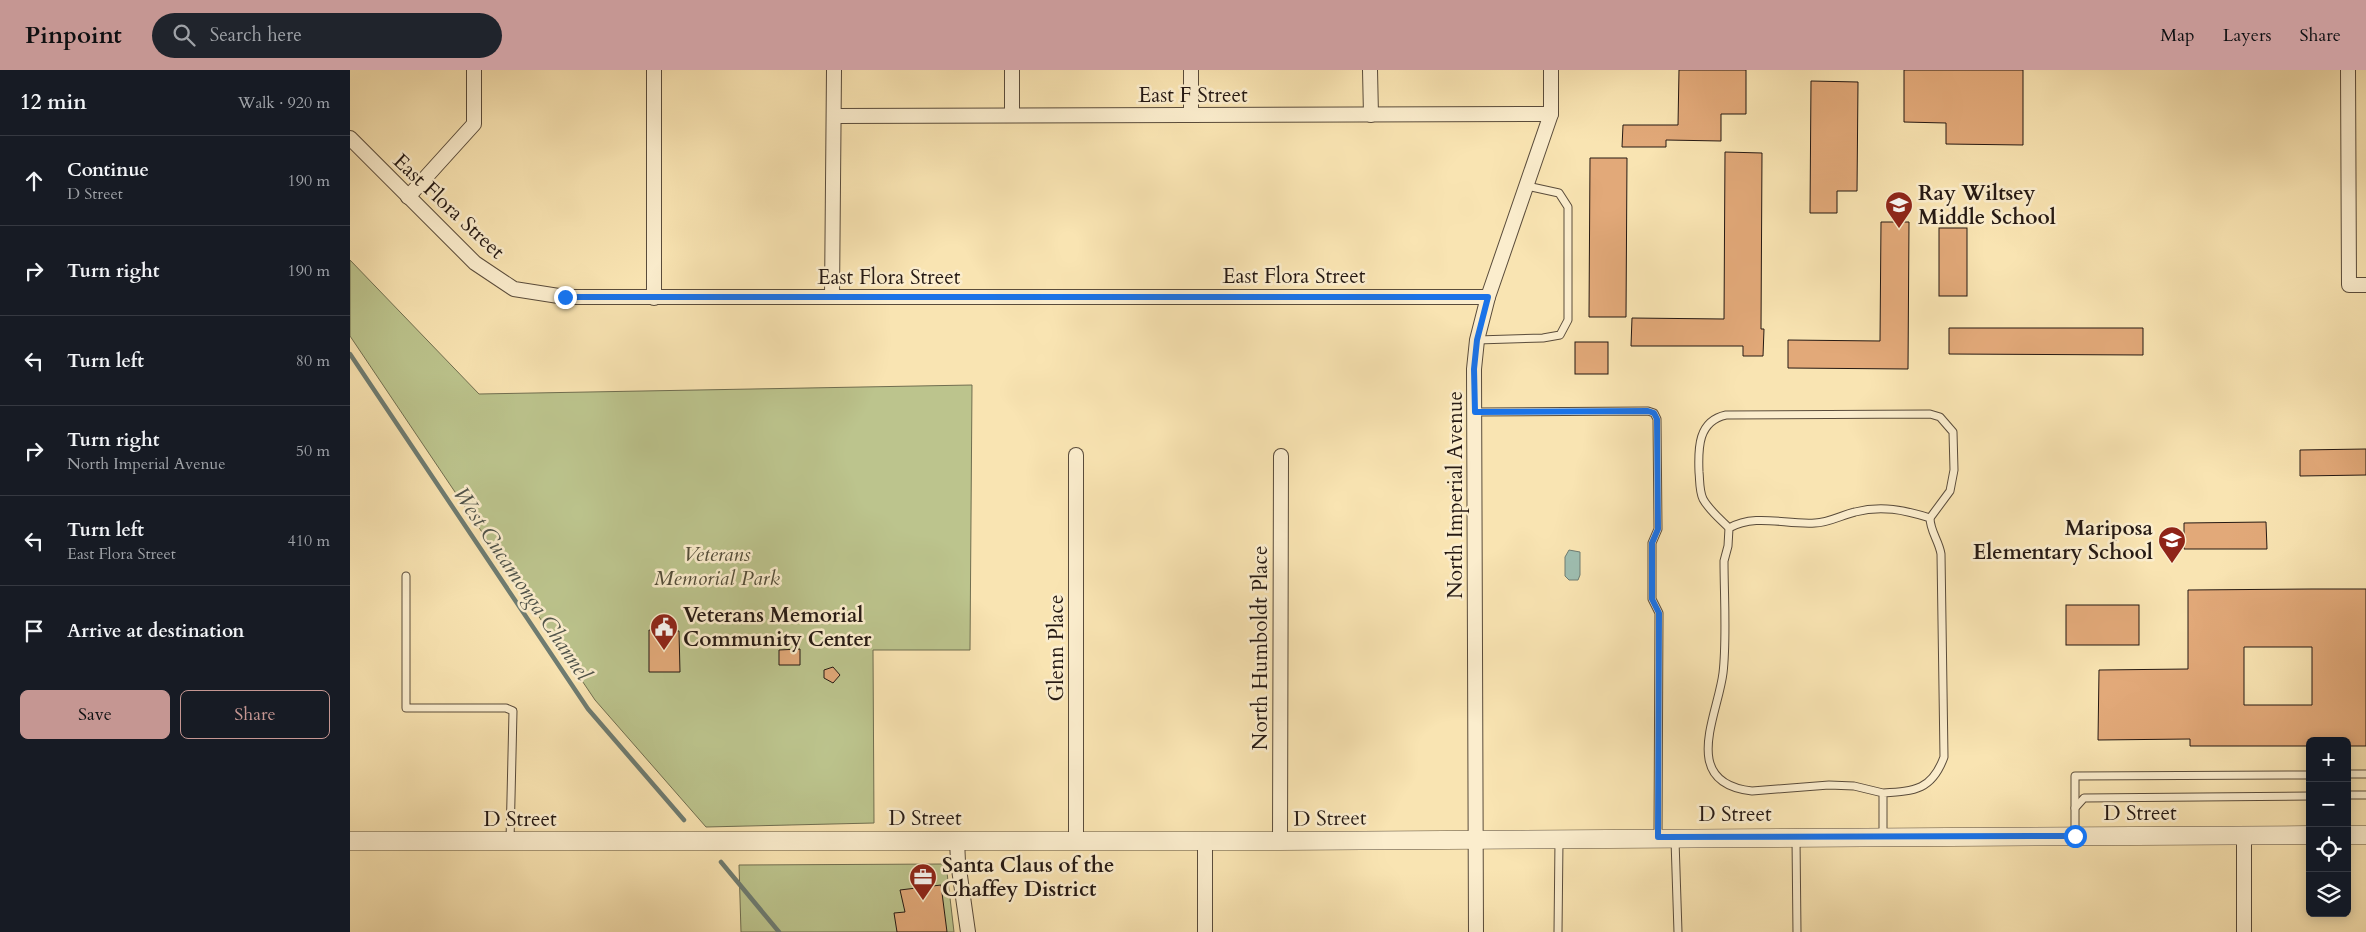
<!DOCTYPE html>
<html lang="en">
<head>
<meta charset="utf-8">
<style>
  body { margin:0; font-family:Cardo,serif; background:#20242c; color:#f1f3f6 }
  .controls { position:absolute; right:15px; bottom:15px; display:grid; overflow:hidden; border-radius:8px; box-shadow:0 2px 12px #0003 }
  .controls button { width:45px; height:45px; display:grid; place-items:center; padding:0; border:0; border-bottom:1px solid #363941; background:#171b24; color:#f1f3f6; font:25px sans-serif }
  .stop { position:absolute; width:15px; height:15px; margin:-11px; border:4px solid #1a73e8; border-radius:50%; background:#fff }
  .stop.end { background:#1a73e8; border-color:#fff; box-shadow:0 1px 5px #0008 }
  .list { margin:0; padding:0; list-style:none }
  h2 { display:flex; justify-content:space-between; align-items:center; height:65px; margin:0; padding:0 20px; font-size:21px }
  h2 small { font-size:16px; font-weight:400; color:#9ea1a6 }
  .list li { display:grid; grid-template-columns:32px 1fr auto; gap:15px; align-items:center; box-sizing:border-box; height:90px; padding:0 20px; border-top:1px solid #363941 }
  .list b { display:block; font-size:19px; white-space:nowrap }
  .list p { margin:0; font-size:16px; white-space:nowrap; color:#9ea1a6 }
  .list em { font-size:16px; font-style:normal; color:#9ea1a6 }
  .actions { display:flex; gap:10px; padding:15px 20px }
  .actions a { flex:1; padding:11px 0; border:1px solid #c59692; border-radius:8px; text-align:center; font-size:18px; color:#c59692 }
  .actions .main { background:#c59692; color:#111 }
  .icon { flex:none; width:28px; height:28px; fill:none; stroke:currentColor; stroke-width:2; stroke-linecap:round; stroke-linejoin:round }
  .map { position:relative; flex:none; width:2016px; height:862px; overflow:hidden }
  header { display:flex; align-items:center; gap:30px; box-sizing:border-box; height:70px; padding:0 25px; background:#c59692; color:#111 }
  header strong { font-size:24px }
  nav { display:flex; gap:28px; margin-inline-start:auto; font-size:18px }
  .search { width:350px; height:45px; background:#20242c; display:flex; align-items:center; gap:12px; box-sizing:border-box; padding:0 18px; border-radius:28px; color:#9ea1a6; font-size:19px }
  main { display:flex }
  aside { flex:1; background:#171b24 }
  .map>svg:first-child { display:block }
</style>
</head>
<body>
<header>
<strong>Pinpoint</strong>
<div class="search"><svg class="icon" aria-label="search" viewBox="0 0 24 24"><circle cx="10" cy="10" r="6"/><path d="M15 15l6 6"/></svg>Search here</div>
<nav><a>Map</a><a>Layers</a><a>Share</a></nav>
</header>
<main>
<aside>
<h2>12 min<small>Walk · 920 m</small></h2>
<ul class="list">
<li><svg class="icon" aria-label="ahead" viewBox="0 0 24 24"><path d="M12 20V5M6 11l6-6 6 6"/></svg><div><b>Continue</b><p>D Street</p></div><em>190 m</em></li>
<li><svg class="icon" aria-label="right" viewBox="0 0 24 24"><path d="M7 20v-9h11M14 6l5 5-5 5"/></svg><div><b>Turn right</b></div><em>190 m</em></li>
<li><svg class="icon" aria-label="left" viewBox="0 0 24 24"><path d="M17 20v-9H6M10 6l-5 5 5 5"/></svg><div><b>Turn left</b></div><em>80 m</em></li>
<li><svg class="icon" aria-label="right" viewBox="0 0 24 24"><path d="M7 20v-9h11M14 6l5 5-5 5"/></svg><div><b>Turn right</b><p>North Imperial Avenue</p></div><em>50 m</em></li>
<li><svg class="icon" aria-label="left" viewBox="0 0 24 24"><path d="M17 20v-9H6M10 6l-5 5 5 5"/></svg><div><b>Turn left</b><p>East Flora Street</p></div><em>410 m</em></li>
<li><svg class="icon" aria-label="arrive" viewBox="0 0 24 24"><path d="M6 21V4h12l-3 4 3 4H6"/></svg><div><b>Arrive at destination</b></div></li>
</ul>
<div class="actions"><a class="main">Save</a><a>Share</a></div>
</aside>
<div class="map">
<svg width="2016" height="862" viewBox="0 0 2016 862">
  <rect width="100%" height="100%" fill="#f9e4b2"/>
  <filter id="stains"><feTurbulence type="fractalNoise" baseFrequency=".004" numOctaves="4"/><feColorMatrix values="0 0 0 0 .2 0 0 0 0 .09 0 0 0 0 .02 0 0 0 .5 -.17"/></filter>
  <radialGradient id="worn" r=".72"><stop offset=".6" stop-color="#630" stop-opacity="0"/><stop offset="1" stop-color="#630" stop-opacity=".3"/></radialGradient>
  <g fill="#bcc48d" stroke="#706e50">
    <path d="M 0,190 L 129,324 L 622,315 L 620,580 L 523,580 L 524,753 L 356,757 L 245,630 L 0,266 Z"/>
    <path d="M 596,794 L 604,862 L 391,862 L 389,795 Z"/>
  </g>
  <path fill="#9ebeb1" stroke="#6e7c72" d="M 1219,480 L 1230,482 L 1230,505 L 1228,510 L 1219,510 L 1215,506 L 1215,487 Z"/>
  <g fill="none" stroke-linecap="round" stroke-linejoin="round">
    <g stroke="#6e7c72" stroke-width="4.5">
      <path d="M 0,284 L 238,639 L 334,750"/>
      <path d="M 371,792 L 429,862"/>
    </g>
  </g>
  <g fill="#e2a979" stroke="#251913" fill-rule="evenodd">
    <path d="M 1329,0 L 1396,0 L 1396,44 L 1371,44 L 1371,71 L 1316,70 L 1316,77 L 1272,77 L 1273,55 L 1328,55 Z"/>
    <path d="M 1554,0 L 1673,0 L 1673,75 L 1596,74 L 1596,53 L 1554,52 Z"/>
    <path d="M 1461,11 L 1508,12 L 1507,121 L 1487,121 L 1487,143 L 1460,143 Z"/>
    <path d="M 1375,82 L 1412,83 L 1411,259 L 1414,259 L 1413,286 L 1393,286 L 1393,276 L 1281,276 L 1282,248 L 1374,249 Z"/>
    <path d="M 1240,88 L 1277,88 L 1276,247 L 1239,247 Z"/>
    <path d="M 1531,152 L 1559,152 L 1558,299 L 1438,298 L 1438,270 L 1530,271 Z"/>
    <rect x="1589" y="158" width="28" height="68"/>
    <path d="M 1599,258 L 1793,258 L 1793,285 L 1599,284 Z"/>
    <rect x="1225" y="272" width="33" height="32"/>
    <path d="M 2016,379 L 2016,405 L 1950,406 L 1950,380 Z"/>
    <path d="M 1916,452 L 1917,479 L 1834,479 L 1834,453 Z"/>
    <path d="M 1962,519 L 2016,519 L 2016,676 L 1997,676 L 1997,671 L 1960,671 L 1960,676 L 1840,676 L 1840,669 L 1748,670 L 1749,600 L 1838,599 L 1838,520 ZM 1894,577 L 1962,577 L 1962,635 L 1894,635 Z"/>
    <rect x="1716" y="535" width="73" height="40"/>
    <path d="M 299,560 L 329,561 L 330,602 L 299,602 Z"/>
    <path d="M 450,579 L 450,595 L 429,595 L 429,580 Z"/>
    <path d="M 483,597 L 490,605 L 483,613 L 474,608 L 474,600 Z"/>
    <path d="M 591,815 L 597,862 L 547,862 L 544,843 L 555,842 L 550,820 Z"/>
  </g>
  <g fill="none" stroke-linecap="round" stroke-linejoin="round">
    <g stroke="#5a4c3b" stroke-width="9">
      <g id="service">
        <path d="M 1127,270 L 1193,268 L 1210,265 L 1218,250 L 1218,137 L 1209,123 L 1177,116"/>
        <path d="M 1125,342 L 1298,341 L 1304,343 L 1307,349 L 1308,459 L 1302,473 L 1302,529 L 1309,543 L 1308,767"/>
        <path d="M 1379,458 C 1406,443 1435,455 1465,453 C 1478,453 1492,445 1505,442 C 1532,435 1554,440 1580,448"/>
        <path d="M 56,506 L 56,638 L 156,638 L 163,641 L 160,771"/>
        <path d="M 1997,704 L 2016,704"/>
        <path d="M 1997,725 L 2016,725"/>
        <path d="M 1725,738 L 1725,706 L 1960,705"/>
        <path d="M 1533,766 L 1533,723 C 1565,721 1582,720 1594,687 L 1591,484 C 1589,471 1580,461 1580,448 L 1600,421 L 1604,400 L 1603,362 L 1590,347 L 1580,344 L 1376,345 C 1348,351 1348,378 1349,402 C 1350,411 1349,420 1353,429 C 1359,440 1370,449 1379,458 L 1378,476 L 1374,491 C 1374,525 1377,569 1373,603 C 1368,645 1329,713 1402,721 L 1479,715 L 1504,716 L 1533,723"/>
        <path d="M 1725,766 L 1725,738 L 1734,728 L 1960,726"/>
        <path d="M 1446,769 L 1447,862"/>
        <path d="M 1325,770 L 1328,862"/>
        <path d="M 1208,862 L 1209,771"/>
      </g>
    </g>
    <g stroke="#5a4c3b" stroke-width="16">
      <g id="minor">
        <path d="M 662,0 L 662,45"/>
        <path d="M 841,0 L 841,45"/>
        <path d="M 1020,0 L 1021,45"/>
        <path d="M 1998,0 L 1999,215 L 2016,215"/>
        <path d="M 484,46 L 1201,44"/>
        <path d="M 0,68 L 125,193 L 164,219 L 215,227 L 1138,227"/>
        <path d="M 58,127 L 124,54 L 124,0"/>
        <path d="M 482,227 L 484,0"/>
        <path d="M 304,228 L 304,0"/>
        <path d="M 726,385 L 726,771"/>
        <path d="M 1894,765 L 1894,862"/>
        <path d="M 607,770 L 608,792 L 618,862"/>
        <path d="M 930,771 L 931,386"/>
        <path d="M 855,862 L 855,770"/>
        <path d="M 1126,862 L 1124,299 L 1127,270 L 1138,227 L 1201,44 L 1201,0"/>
      </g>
    </g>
    <g stroke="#5a4c3b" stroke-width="19">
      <g id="tertiary">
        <path d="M 1997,765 L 2016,765"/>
        <path d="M 0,771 L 930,771 L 1960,765"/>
      </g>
    </g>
    <use href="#service" stroke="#fbedcd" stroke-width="7"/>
    <use href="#minor" stroke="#fbedcd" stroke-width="14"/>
    <use href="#tertiary" stroke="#fbedcd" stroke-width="18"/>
  </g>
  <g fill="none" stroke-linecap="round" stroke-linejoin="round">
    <path stroke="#1a73e8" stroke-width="6" d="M 215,227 L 1138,227 L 1127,270 L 1124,299 L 1125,342 L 1298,341 L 1304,343 L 1307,349 L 1308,459 L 1302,473 L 1302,529 L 1309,543 L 1308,767 L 1725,766"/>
  </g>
  <defs>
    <g id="school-pin" transform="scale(1.4375)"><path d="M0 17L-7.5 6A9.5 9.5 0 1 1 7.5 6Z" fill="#8f2418" stroke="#fbedcd"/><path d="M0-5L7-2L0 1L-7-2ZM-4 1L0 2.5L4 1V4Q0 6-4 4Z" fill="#fff"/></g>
    <g id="civic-pin" transform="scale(1.4375)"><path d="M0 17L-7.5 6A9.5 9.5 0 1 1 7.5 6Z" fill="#8f2418" stroke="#fbedcd"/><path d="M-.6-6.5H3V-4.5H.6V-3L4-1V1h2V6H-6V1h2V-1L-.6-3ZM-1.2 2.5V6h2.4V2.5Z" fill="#fff"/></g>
    <g id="office-pin" transform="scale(1.4375)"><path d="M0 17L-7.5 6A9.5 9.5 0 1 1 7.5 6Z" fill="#8f2418" stroke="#fbedcd"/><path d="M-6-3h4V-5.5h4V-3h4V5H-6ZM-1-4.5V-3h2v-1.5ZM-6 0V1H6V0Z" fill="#fff"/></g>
  </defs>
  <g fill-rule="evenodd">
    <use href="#school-pin" x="1549" y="135"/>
    <use href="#school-pin" x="1822" y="470"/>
    <use href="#civic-pin" x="314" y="557"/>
    <use href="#office-pin" x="573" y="807"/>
  </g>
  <g text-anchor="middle" stroke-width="5" stroke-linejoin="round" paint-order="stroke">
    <g font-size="21" fill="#251913" stroke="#fbedcd">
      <text x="843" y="32">East F Street</text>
      <text transform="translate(99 136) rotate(43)" y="7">East Flora Street</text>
      <text x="944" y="213">East Flora Street</text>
      <text x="539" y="214">East Flora Street</text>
      <text transform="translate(1105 425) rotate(-90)" y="7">North Imperial Avenue</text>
      <text transform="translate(706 578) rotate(-90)" y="7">Glenn Place</text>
      <text transform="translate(910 578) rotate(-90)" y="7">North Humboldt Place</text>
      <text x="1790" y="750">D Street</text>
      <text x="1385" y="751">D Street</text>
      <text x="575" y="755">D Street</text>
      <text transform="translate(980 748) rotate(-1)" y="7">D Street</text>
      <text x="170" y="756">D Street</text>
    </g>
    <g font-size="21" font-weight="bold" fill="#251913" stroke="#fbedcd" text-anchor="start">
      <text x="1568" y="130">Ray Wiltsey<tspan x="1568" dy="24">Middle School</tspan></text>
      <text x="1803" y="465" text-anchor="end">Mariposa<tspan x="1803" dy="24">Elementary School</tspan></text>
      <text x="333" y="552">Veterans Memorial<tspan x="333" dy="24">Community Center</tspan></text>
      <text x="592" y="802">Santa Claus of the<tspan x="592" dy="24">Chaffey District</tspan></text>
    </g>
    <g font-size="21" font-style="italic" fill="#524c38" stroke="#fbedcd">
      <text x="367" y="491">Veterans<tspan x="367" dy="24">Memorial Park</tspan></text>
    </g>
    <g font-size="22" font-style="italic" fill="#4f534a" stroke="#fbedcd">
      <text transform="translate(173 513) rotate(56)" y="8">West Cucamonga Channel</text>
    </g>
  </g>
  <rect width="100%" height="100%" filter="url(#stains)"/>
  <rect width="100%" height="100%" fill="url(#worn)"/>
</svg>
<div class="controls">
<button>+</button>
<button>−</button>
<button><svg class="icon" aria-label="locate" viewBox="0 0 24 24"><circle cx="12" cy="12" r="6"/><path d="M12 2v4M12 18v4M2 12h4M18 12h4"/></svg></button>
<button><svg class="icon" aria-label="layers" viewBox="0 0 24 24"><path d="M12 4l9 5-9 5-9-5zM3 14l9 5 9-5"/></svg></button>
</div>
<div class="stop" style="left:1725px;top:766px"></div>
<div class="stop end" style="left:215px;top:227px"></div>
</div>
</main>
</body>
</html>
